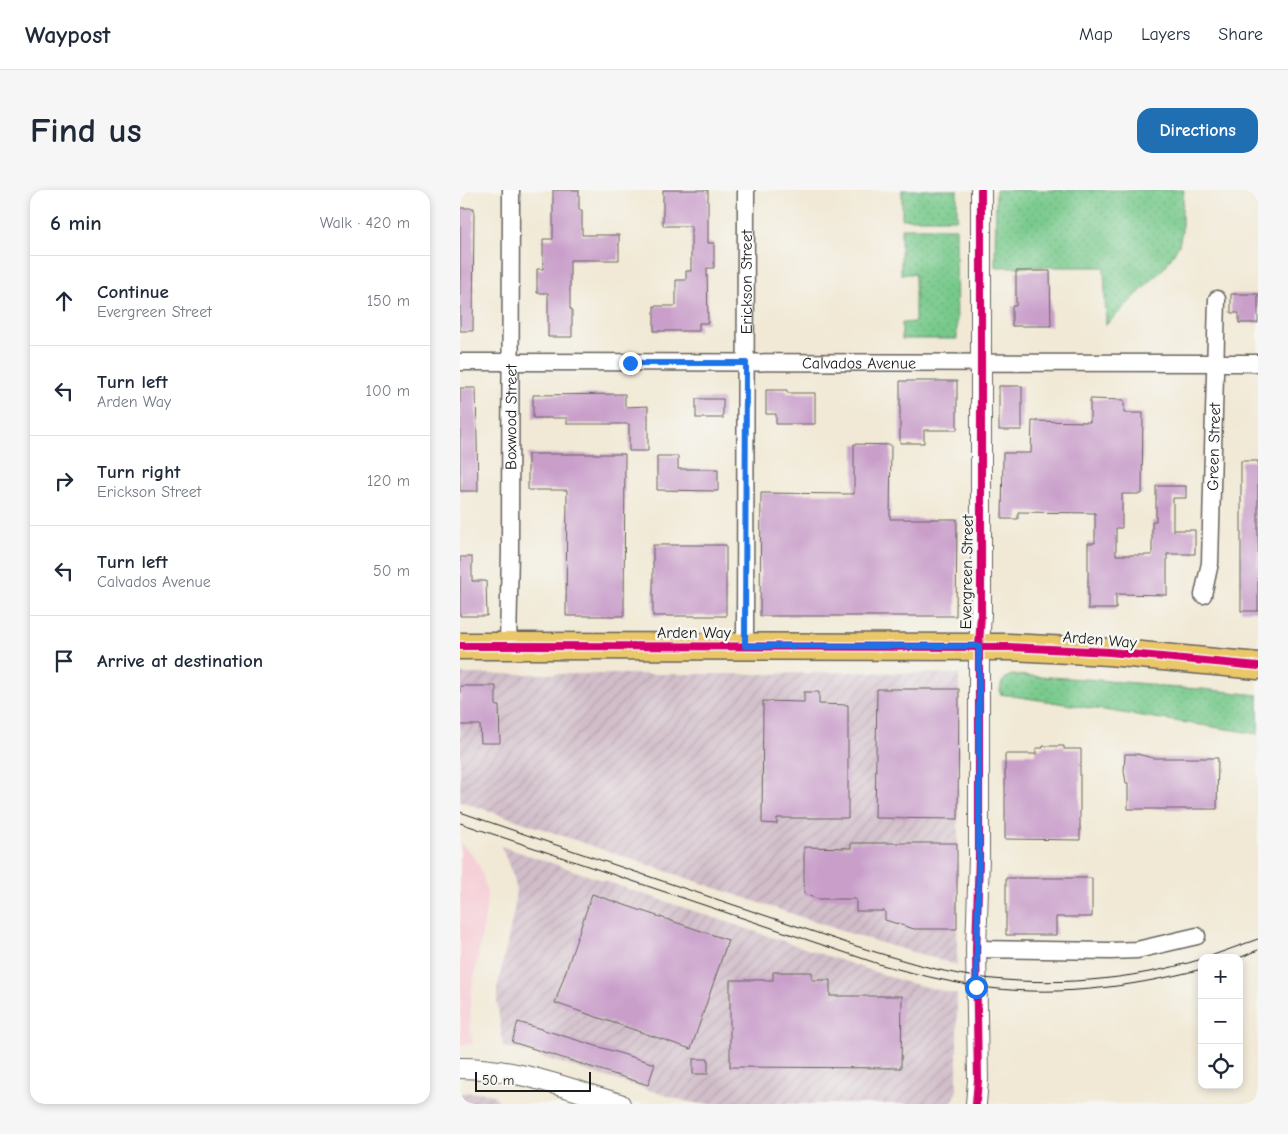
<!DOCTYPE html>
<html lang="en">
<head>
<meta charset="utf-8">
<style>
  body { margin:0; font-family:"Comic Neue",sans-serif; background:#f6f6f7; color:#1f2937 }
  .controls { position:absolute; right:15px; bottom:15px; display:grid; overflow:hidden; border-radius:10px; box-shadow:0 2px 8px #0003 }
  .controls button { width:45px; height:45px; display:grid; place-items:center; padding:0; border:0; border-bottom:1px solid #e0e1e3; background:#fff; color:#1f2937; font:25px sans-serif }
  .scale { position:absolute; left:15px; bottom:12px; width:116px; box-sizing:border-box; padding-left:5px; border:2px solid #1c1c1c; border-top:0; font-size:14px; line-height:18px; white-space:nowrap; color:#1c1c1c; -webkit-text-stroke:4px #f6f6f2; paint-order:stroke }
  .stop { position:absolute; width:15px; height:15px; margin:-11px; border:4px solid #1a73e8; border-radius:50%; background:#fff }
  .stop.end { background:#1a73e8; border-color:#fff; box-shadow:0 1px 5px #0008 }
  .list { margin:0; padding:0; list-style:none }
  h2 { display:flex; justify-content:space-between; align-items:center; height:65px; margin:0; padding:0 20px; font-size:21px }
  h2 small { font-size:16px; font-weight:400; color:#747a83 }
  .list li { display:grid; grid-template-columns:32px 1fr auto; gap:15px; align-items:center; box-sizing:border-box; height:90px; padding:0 20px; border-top:1px solid #e0e1e3 }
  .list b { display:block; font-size:19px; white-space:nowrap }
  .list p { margin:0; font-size:16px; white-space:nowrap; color:#747a83 }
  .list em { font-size:16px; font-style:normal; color:#747a83 }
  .icon { flex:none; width:28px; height:28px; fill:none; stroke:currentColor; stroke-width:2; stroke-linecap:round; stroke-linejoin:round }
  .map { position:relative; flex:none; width:798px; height:914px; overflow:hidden; border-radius:15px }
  header { display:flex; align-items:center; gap:30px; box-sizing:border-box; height:70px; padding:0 25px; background:#fff; border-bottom:1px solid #e0e1e3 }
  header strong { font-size:24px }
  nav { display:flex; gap:28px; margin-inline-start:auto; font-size:18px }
  .intro { display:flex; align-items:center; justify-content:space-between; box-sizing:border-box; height:120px; padding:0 30px }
  h1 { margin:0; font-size:35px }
  .button { padding:12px 22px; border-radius:15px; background:#1f6fb2; color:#fff; font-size:18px; font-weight:700 }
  main { display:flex; gap:30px; padding:0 30px }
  aside { flex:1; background:#fff; border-radius:15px; box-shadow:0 2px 8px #0003 }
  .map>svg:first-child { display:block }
</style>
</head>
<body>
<header>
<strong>Waypost</strong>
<nav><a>Map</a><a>Layers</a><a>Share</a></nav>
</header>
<div class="intro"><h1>Find us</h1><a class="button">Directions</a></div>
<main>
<aside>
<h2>6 min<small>Walk · 420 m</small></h2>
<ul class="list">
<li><svg class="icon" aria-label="ahead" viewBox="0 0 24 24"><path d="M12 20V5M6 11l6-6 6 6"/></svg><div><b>Continue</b><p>Evergreen Street</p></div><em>150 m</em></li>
<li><svg class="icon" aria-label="left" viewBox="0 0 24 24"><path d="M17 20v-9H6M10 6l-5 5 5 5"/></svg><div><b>Turn left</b><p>Arden Way</p></div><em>100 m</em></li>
<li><svg class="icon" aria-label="right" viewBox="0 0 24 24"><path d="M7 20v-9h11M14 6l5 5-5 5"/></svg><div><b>Turn right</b><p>Erickson Street</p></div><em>120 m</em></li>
<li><svg class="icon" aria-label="left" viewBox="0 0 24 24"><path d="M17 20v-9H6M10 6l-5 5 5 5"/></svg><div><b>Turn left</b><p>Calvados Avenue</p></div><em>50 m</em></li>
<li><svg class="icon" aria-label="arrive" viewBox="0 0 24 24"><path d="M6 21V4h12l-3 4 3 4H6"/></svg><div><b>Arrive at destination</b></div></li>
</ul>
</aside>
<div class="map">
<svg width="798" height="914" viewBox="0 0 798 914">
  <defs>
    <pattern id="industrial-furrows" width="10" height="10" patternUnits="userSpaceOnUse" patternTransform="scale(1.25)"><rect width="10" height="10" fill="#d1bdc9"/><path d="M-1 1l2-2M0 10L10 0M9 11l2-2" fill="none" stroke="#b3a2ac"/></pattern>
    <pattern id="grass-dots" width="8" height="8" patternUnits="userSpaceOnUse" patternTransform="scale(1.25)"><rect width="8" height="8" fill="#77c98b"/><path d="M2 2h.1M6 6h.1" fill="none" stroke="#66ac77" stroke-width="1.8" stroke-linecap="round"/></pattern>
  </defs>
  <rect width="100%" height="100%" fill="#f6f6f2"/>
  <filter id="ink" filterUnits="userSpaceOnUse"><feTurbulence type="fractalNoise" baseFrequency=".02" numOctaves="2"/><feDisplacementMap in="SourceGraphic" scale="10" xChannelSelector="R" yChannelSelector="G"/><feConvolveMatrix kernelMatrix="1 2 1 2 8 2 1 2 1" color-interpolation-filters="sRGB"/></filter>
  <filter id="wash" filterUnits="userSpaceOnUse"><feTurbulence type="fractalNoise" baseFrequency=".0096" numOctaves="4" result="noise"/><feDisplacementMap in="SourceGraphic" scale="20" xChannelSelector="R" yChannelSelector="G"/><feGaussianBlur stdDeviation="1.12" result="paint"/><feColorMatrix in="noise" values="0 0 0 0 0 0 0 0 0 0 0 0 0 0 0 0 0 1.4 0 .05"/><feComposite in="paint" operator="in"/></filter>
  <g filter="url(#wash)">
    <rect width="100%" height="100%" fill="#f1e9d5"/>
    <path fill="#f6cfd7" d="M 0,653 L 10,662 L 17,672 L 22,682 L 27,703 L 25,727 L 11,804 L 10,838 L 13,854 L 0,855 Z"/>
    <g fill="url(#industrial-furrows)">
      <path d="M 388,482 L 499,484 L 497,775 L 394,745 L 0,611 L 0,484 L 303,484 Z"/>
      <path d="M 41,656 L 445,792 L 497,804 L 497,900 L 494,909 L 489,914 L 240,914 L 221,910 L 59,860 L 43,857 L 37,811 L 37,799 L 54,721 L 56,698 L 54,688 Z"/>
      <path d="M 23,902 L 35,906 L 41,914 L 0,914 L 0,903 Z"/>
    </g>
    <g fill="url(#grass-dots)" stroke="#4a7254">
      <rect x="442" y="0" width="55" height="29"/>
      <path d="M 536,0 L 724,0 L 722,21 L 722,41 L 719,55 L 705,77 L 646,135 L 644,77 L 535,77 Z"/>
      <path d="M 441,38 L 496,38 L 497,149 L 442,149 L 442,133 L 455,132 L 455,84 L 441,84 Z"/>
      <path d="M 552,485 L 626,489 L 688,494 L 703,497 L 743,499 L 798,505 L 798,544 L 540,504 C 540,495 542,488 552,485 Z"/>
    </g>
    <g id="blocks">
      <g fill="#c99fca">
        <path d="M 93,0 L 119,0 L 119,20 L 122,20 L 122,45 L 159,45 L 159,70 L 110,70 L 110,119 L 112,119 L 112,147 L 88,147 L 88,103 L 77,103 L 77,79 L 83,79 L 83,49 L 93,49 Z"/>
        <path d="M 203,0 L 248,0 L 248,53 L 254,53 L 254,78 L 247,78 L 248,133 L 239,133 L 239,141 L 194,141 L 194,116 L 216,116 L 216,90 L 226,90 L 226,81 L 231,81 L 231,36 L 203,36 Z"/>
        <path d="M 0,18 L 14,18 L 13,141 L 0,141 Z"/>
        <path d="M 556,81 L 590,81 L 591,136 L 552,136 L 552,116 L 556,116 Z"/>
        <path d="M 771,104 L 798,104 L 798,133 L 779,133 L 779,123 L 771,123 Z"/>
        <path d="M 440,191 L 497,191 L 497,240 L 464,240 L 464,253 L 440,253 Z"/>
        <rect x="539" y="196" width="23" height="44"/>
        <path d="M 0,198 L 16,198 L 18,301 L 0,301 Z"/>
        <path d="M 306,200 L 327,200 L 327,203 L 355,203 L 355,234 L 316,234 L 316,224 L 306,224 Z"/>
        <path d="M 165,204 L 165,217 L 188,216 L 188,261 L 169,261 L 169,234 L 107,234 L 107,228 L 73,228 L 73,205 Z"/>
        <rect x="236" y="209" width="27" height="19"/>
        <path d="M 630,209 L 664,210 L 664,223 L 683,223 L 682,304 L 662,304 L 662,338 L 656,338 L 656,365 L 692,365 L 692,331 L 696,331 L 696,296 L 726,296 L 726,308 L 713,308 L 713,340 L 735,340 L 735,364 L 707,364 L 707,405 L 656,404 L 656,419 L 628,419 L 628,353 L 635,353 L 635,323 L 558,322 L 558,329 L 542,329 L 543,263 L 571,263 L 572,231 L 630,232 Z"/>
        <path d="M 394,254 L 431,255 L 430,329 L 497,329 L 496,426 L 300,426 L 301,303 L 394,304 Z"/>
        <path d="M 68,264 L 165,264 L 164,426 L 106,426 L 107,300 L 68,300 Z"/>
        <path d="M 197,266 L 218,266 L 218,279 L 258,279 L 258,301 L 197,300 Z"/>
        <rect x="781" y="271" width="17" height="150"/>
        <rect x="193" y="355" width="73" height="71"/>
        <path d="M 0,367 L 12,367 L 12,391 L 26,391 L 27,426 L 0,426 Z"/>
        <path d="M 0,496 L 36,496 L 36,516 L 39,516 L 40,553 L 21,553 L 20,535 L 0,535 Z"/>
        <path d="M 417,499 L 499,499 L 498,629 L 415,628 Z"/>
        <path d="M 344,502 L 359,502 L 359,514 L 388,515 L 388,628 L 317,628 L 317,634 L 302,633 L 303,511 L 344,512 Z"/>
        <path d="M 583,556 L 604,556 L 604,559 L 621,559 L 621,575 L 620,575 L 620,650 L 545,649 L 545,564 L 576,564 L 576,558 L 583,558 Z"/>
        <path d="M 665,564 L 677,564 L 693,568 L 758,568 L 757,619 L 668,619 L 668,593 L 666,593 L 664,581 Z"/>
        <path d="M 391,653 L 497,653 L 497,739 L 454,739 L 425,730 L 425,721 L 396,721 L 396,709 L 357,709 L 344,704 L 344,657 L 391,658 Z"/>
        <path d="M 546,688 L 632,688 L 632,727 L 596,727 L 596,745 L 546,745 Z"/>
        <path d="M 132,704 L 268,750 L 231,859 L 95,813 Z"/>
        <path d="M 313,782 L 352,782 L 352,790 L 370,790 L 370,806 L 442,806 L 441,878 L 270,877 L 270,790 L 313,790 Z"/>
        <path d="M 58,832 L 195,874 L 188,895 L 52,852 Z"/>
        <rect x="233" y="869" width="15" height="15"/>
      </g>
    </g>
  </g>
  <g filter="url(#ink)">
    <use href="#blocks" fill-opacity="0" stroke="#67645d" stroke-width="1"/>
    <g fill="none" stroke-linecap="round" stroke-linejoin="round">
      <g stroke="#67645d" stroke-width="19">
        <g id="minor">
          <path id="s1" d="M 0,172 L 798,173"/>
          <path id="s2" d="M 743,405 L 750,373 L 757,109"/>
          <path id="s3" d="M 48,455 L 50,361 L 51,0"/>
          <path id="s4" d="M 285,456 L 286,0"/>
          <path d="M 516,759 L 650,761 L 677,760 L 737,746"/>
        </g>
      </g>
      <g stroke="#67645d" stroke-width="22">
        <g id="tertiary">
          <path d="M 0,878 C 57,878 106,898 160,914"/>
          <path d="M 516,914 L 518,890 L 516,759 L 519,667 L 519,456 L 521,424 L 521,0"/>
        </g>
      </g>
      <g stroke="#67645d" stroke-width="29">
        <path id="primary" d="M 0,456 L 549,457 L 649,462 L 798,476"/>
      </g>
      <use href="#minor" stroke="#fff" stroke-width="16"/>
      <use href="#tertiary" stroke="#fff" stroke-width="20"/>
      <use href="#primary" stroke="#eac769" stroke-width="26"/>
      <g stroke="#1c1c1c" stroke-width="1">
        <path d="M 0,622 C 90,653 181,684 271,714 C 313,728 354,742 396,756 C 435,768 475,781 516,787 C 590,797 670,791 742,769"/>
        <path d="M 0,633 L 422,775 C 453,783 483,791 515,796 C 591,808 668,798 742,779"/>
        <path d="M 745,768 L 798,749"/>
        <path d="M 779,768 L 798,760"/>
      </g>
      <g stroke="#f6f6f2" stroke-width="11">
        <g id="cycleway">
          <path d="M 0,456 L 549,457 L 649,462 L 798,476"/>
          <path d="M 516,914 L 518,890 L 516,759 L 519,667 L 519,456 L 521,424 L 521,0"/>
        </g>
      </g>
      <use href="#cycleway" stroke="#d6006c" stroke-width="8"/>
    </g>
  </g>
  <g fill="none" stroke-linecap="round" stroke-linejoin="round" filter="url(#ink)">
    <path stroke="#1a73e8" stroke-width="6" d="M 170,173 L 286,173 L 285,456 L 519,456 L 519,667 L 516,797"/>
  </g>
  <g text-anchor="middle" stroke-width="5" stroke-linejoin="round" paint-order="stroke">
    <g font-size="16" fill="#1c1c1c" stroke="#f6f6f2">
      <text dy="6" stroke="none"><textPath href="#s4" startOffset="364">Erickson Street</textPath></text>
      <text dy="6" stroke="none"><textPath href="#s1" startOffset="399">Calvados Avenue</textPath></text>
      <text dy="6" stroke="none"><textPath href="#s3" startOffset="228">Boxwood Street</textPath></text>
      <text dy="6" stroke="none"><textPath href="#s2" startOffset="149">Green Street</textPath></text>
      <text transform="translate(506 382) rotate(-89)" y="6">Evergreen Street</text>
      <text x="234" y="448">Arden Way</text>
      <text transform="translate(640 449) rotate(5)" y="6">Arden Way</text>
    </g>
  </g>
</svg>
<div class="controls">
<button>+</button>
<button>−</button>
<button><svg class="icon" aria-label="locate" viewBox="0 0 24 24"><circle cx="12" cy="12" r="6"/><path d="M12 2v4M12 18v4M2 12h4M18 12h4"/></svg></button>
</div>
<div class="scale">50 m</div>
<div class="stop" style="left:516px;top:797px"></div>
<div class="stop end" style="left:170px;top:173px"></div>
</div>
</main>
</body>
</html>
